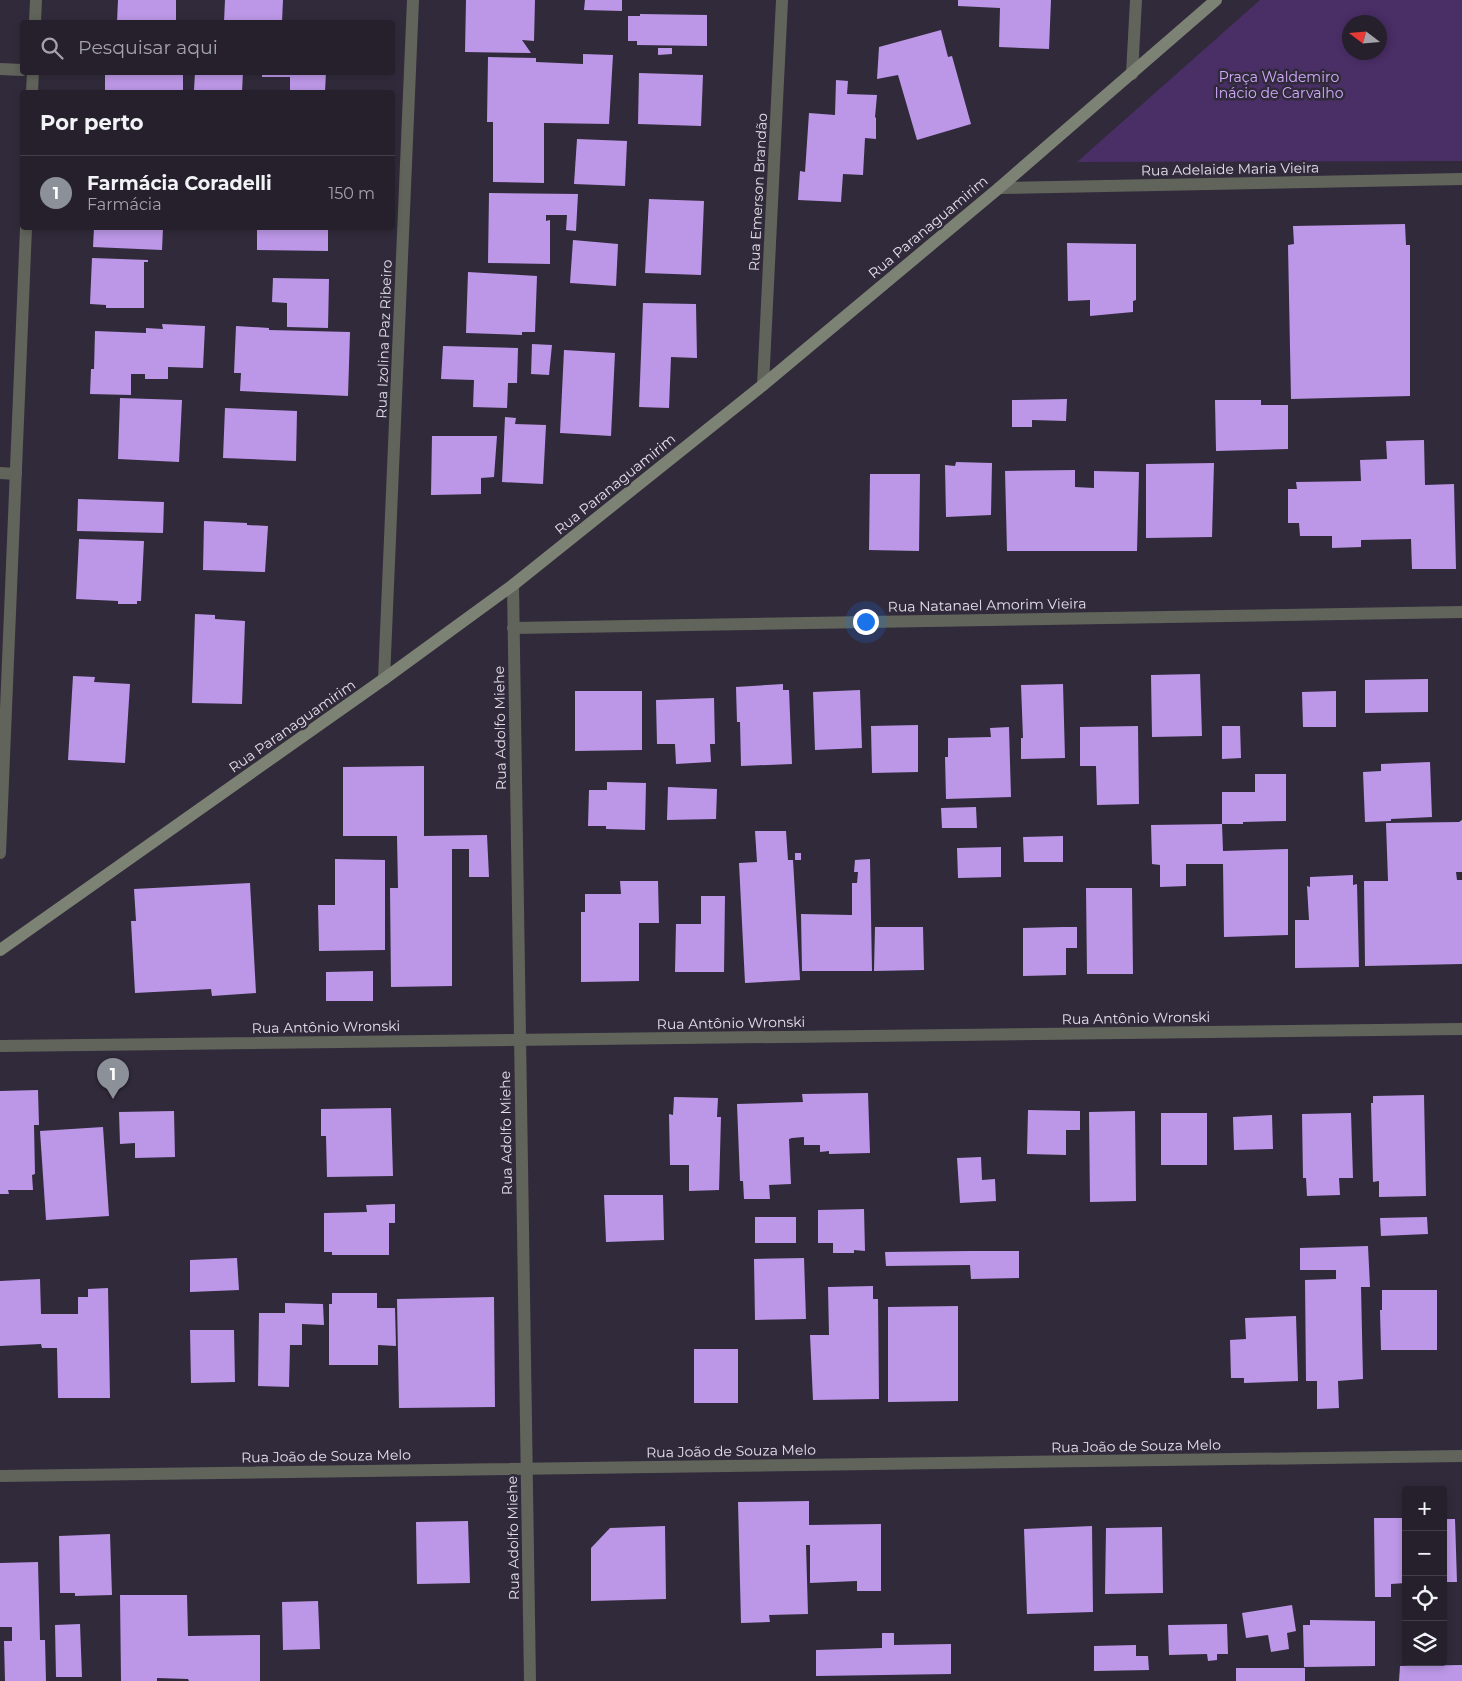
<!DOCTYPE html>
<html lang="pt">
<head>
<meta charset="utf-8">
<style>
  body { margin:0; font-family:Montserrat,sans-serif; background:#2d2834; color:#f1f3f6 }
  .controls { position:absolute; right:15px; bottom:15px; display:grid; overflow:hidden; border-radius:5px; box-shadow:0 2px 8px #0003 }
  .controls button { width:45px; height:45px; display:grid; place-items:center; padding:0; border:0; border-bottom:1px solid #423e48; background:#25202c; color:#f1f3f6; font:25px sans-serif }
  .compass { position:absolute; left:1342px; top:15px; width:45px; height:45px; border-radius:50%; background:#25202c; box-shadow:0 2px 8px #0003; rotate:286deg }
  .you { position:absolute; left:865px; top:621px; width:18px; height:18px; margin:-12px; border:4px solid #fff; border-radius:50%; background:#1a73e8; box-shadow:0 0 0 8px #1a73e833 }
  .badge { display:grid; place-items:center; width:32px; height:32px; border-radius:50%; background:#8c9099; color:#fff; font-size:16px; font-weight:700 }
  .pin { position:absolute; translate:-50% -41px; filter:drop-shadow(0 1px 2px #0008) }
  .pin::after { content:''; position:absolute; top:26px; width:18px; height:15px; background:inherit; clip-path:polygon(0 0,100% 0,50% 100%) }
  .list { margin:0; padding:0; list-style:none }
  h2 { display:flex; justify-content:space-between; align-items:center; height:65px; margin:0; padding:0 20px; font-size:21px }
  h2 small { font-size:16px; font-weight:400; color:#a3a3a9 }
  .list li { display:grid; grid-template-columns:32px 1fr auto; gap:15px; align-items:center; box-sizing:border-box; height:75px; padding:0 20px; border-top:1px solid #423e48 }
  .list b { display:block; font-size:19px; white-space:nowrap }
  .list p { margin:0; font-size:16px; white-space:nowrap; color:#a3a3a9 }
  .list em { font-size:16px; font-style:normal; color:#a3a3a9 }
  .icon { flex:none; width:28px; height:28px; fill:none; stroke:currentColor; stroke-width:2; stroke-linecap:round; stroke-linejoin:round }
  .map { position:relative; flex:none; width:1462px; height:1681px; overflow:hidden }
  .search { position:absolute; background:#25202c; box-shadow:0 2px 8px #0003; left:20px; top:20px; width:375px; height:55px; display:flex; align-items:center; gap:12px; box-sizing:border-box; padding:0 18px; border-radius:5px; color:#a3a3a9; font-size:19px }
  .panel { position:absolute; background:#25202c; box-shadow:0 2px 8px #0003; left:20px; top:90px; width:375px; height:140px; border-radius:5px }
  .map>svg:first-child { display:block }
</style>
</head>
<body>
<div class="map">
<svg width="1462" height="1681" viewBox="0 0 1462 1681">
  <rect width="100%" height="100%" fill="#312a3b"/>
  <path fill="#4a2e66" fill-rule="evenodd" d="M 1260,0 L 1462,0 L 1462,161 L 1077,162 ZM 1350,22 L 1380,22 L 1380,52 L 1350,52 Z"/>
  <g fill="#bc97e7">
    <path d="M 118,0 L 176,0 L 176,22 L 117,22 Z"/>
    <path d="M 225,0 L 283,0 L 282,22 L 224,22 Z"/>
    <path d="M 466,0 L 535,0 L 534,41 L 522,40 L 531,53 L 465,52 Z"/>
    <path d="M 585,0 L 622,0 L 622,11 L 584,10 Z"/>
    <path d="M 958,0 L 1051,0 L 1049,49 L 999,47 L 1000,8 L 958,6 Z"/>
    <path d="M 640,14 L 707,15 L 707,46 L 637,45 L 637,41 L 628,41 L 628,16 L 640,16 Z"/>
    <path d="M 941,30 L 948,57 L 952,56 L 971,124 L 917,140 L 898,75 L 877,79 L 879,47 Z"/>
    <path d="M 658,48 L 672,48 L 672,54 L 658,55 Z"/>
    <path d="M 583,54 L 613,55 L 609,124 L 544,123 L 544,183 L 493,182 L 493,122 L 487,122 L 488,57 L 536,58 L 536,62 L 583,64 Z"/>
    <rect x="105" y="72" width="78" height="20"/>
    <path d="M 195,72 L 243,72 L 242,92 L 186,92 L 186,90 L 194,90 Z"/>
    <path d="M 262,72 L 326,72 L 325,92 L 290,92 L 290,77 L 262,77 Z"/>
    <path d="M 639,73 L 703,75 L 701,126 L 638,124 Z"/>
    <path d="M 836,80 L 848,81 L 847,94 L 877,95 L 875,117 L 876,118 L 876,139 L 865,138 L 863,175 L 843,174 L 841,202 L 798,200 L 800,171 L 805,172 L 809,113 L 835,115 Z"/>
    <path d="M 577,139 L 627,141 L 625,186 L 574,184 Z"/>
    <path d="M 489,193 L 578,194 L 576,231 L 566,230 L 567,215 L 546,215 L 546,221 L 550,220 L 550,264 L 488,263 Z"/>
    <path d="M 649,199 L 704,201 L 701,275 L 645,273 Z"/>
    <path d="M 1405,224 L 1406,245 L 1410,245 L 1410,396 L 1291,399 L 1288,245 L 1294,244 L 1293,226 Z"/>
    <path d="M 94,228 L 163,228 L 162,250 L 93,247 Z"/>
    <path d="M 257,228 L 328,228 L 328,251 L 257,250 Z"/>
    <path d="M 573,240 L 618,244 L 616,286 L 570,283 Z"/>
    <path d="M 1067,243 L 1136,244 L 1136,300 L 1133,301 L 1133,312 L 1090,316 L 1090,300 L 1068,301 Z"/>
    <path d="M 92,258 L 148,260 L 148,262 L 144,262 L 144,308 L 106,308 L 106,305 L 90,304 Z"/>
    <path d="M 468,272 L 537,276 L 535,332 L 522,332 L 522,335 L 466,333 Z"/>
    <path d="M 273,278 L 329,279 L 328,328 L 287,327 L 287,303 L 272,302 Z"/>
    <path d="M 643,303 L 696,304 L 697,358 L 671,357 L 669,408 L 639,407 Z"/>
    <path d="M 162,324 L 205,326 L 203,368 L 168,367 L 168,379 L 145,379 L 145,374 L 131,374 L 131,395 L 90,394 L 91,369 L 94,369 L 95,331 L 146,333 L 146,328 L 163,329 Z"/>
    <path d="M 236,326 L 269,328 L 269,330 L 350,332 L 348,396 L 240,391 L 241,373 L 234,373 Z"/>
    <path d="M 532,344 L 552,345 L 549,375 L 531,374 Z"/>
    <path d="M 443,346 L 518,348 L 517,383 L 508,383 L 507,408 L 473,407 L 474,380 L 441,379 Z"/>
    <path d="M 564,350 L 615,353 L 611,436 L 560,433 Z"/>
    <path d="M 120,398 L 182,400 L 179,462 L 118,459 Z"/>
    <path d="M 1067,399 L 1066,421 L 1032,420 L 1032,427 L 1012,427 L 1012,400 Z"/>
    <path d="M 1215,400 L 1261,400 L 1261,405 L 1288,405 L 1288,449 L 1216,451 Z"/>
    <path d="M 225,408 L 297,411 L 296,461 L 223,458 Z"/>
    <path d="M 505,417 L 516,418 L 515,424 L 546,425 L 543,484 L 502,482 Z"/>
    <path d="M 432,436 L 497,436 L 494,477 L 481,478 L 481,494 L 431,495 Z"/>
    <path d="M 1424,440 L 1425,485 L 1454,484 L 1456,569 L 1412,569 L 1411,539 L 1361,540 L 1361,547 L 1332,548 L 1332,536 L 1300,536 L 1299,523 L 1288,523 L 1288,489 L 1297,489 L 1296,482 L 1361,481 L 1360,460 L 1387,459 L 1386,441 Z"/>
    <path d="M 956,462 L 992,463 L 991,515 L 946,517 L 945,465 L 955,466 Z"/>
    <path d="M 1214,463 L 1212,537 L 1146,538 L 1146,464 Z"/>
    <path d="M 1075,470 L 1075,487 L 1094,488 L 1094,471 L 1139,472 L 1137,551 L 1007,551 L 1005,471 Z"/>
    <path d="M 870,474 L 920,474 L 919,551 L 869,550 Z"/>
    <path d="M 78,499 L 164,502 L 163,533 L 77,531 Z"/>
    <path d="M 204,521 L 247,523 L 247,525 L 268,526 L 265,572 L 203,570 Z"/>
    <path d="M 79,539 L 144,541 L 141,601 L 137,601 L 137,604 L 118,604 L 118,601 L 76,599 Z"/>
    <path d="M 195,614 L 215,615 L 215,619 L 245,621 L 242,704 L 192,703 Z"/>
    <path d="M 1200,674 L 1202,736 L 1152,737 L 1151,675 Z"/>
    <path d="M 73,676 L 95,677 L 94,682 L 130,684 L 125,763 L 68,760 Z"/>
    <path d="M 1428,679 L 1428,712 L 1365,713 L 1365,680 Z"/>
    <path d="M 783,684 L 783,690 L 789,690 L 792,764 L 741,766 L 740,722 L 737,722 L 736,687 Z"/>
    <path d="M 1063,684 L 1065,758 L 1021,759 L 1021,738 L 1023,738 L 1021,685 Z"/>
    <path d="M 860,690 L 862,748 L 815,750 L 813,692 Z"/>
    <path d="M 575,691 L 642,691 L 642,750 L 575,751 Z"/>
    <path d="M 1336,691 L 1336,727 L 1303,727 L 1302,692 Z"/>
    <path d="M 714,698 L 715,744 L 710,744 L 711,762 L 676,764 L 675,744 L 657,744 L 656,700 Z"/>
    <path d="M 918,725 L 918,772 L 872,773 L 871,726 Z"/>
    <path d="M 1138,726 L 1139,804 L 1097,805 L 1096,766 L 1080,766 L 1080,727 Z"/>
    <path d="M 1222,726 L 1240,726 L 1241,758 L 1222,759 Z"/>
    <path d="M 1009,727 L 1011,797 L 946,799 L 945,757 L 948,757 L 948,738 L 991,737 L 990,728 Z"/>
    <path d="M 1430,762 L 1432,817 L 1391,819 L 1391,821 L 1365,822 L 1363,772 L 1381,771 L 1381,764 Z"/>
    <path d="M 424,766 L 424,836 L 487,835 L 489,877 L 469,877 L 469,849 L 452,849 L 452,986 L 391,987 L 390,888 L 398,888 L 397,836 L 343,836 L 343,767 Z"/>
    <path d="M 1255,774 L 1286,774 L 1286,821 L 1243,822 L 1243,824 L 1222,824 L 1222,792 L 1255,792 Z"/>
    <path d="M 607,782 L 646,783 L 645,830 L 606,829 L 606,826 L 588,826 L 589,790 L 607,790 Z"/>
    <path d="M 668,787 L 717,789 L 716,819 L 667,820 Z"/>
    <path d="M 976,807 L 977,828 L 942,828 L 941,808 Z"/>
    <path d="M 1462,820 L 1462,872 L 1456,872 L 1457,880 L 1462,880 L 1462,964 L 1365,966 L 1364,881 L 1388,881 L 1386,823 L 1459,822 Z"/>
    <path d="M 1222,824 L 1223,851 L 1288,849 L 1288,935 L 1224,937 L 1223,864 L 1186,864 L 1186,886 L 1160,887 L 1160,865 L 1152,864 L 1151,825 Z"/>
    <path d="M 755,831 L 786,831 L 788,860 L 793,860 L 800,980 L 745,983 L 739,863 L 757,862 Z"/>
    <path d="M 1063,836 L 1063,862 L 1024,862 L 1023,837 Z"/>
    <path d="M 1001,847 L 1001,877 L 958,878 L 957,848 Z"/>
    <rect x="795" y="853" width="6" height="7"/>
    <path d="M 335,859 L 385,860 L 385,950 L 319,951 L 318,905 L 335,905 Z"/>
    <path d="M 870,859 L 872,971 L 802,971 L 801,914 L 852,915 L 852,883 L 857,883 L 858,872 L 854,872 L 855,860 Z"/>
    <path d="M 1353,875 L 1353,885 L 1357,884 L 1359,967 L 1295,968 L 1295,920 L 1309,920 L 1307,886 L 1310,887 L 1310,877 Z"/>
    <path d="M 620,881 L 658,881 L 659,923 L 639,923 L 639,981 L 581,982 L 581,912 L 585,912 L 585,894 L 621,894 Z"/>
    <path d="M 250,883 L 256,993 L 212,996 L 211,989 L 135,993 L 131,921 L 136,921 L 134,889 Z"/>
    <path d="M 1086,888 L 1132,888 L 1133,974 L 1087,974 Z"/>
    <path d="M 701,896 L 725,896 L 724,972 L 675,972 L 676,924 L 701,924 Z"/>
    <path d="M 875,927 L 923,927 L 924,970 L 874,971 Z"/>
    <path d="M 1063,927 L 1077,927 L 1077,948 L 1066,948 L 1066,975 L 1023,976 L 1023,928 Z"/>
    <path d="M 373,971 L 373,1001 L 326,1001 L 326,972 Z"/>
    <path d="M 38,1090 L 39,1125 L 34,1125 L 35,1174 L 32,1175 L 33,1190 L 8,1190 L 9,1194 L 0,1194 L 0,1091 Z"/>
    <path d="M 868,1093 L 870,1153 L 829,1154 L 829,1151 L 820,1152 L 820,1145 L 804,1145 L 804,1137 L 792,1138 L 789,1139 L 791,1184 L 769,1185 L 770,1199 L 744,1199 L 743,1181 L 740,1181 L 737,1104 L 803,1102 L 802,1094 Z"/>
    <path d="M 1424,1095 L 1426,1196 L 1379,1197 L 1379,1181 L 1373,1182 L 1371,1103 L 1373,1103 L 1373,1096 Z"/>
    <path d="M 674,1097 L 718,1098 L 717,1117 L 721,1117 L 719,1190 L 689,1191 L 689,1165 L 670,1165 L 669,1114 L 673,1115 Z"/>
    <path d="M 391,1108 L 393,1176 L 327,1177 L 326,1136 L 321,1136 L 321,1109 Z"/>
    <path d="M 1028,1110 L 1080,1111 L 1080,1130 L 1066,1130 L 1066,1155 L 1027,1154 Z"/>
    <path d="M 174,1111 L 175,1157 L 135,1158 L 135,1143 L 120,1144 L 119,1112 Z"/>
    <path d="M 1135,1111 L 1136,1201 L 1090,1202 L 1089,1112 Z"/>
    <rect x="1161" y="1113" width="46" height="52"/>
    <path d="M 1351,1113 L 1353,1178 L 1339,1178 L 1340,1195 L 1307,1196 L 1306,1178 L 1303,1178 L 1302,1114 Z"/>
    <path d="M 1272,1115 L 1273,1149 L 1234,1150 L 1233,1117 Z"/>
    <path d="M 103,1127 L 109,1216 L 46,1220 L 40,1131 Z"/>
    <path d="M 981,1157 L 982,1180 L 995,1179 L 996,1201 L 960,1203 L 957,1158 Z"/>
    <path d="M 604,1195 L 663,1195 L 664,1240 L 606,1242 Z"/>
    <path d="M 395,1204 L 395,1223 L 389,1223 L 389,1255 L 332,1255 L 332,1252 L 324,1252 L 324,1213 L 367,1212 L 366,1205 Z"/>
    <path d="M 864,1209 L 865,1251 L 854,1250 L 854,1253 L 833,1253 L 833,1243 L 818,1243 L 818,1210 Z"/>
    <rect x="755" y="1217" width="41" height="26"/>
    <path d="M 1427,1217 L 1428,1234 L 1381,1236 L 1380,1218 Z"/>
    <path d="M 1368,1246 L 1370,1287 L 1361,1287 L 1363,1379 L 1338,1381 L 1339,1408 L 1317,1409 L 1317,1381 L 1306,1381 L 1305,1280 L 1336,1279 L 1336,1270 L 1300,1270 L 1300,1248 Z"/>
    <path d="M 970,1251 L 1019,1251 L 1019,1278 L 971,1279 L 970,1265 L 886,1266 L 885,1252 Z"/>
    <path d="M 237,1258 L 239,1290 L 190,1292 L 190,1260 Z"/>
    <path d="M 804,1258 L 806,1319 L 755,1320 L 754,1259 Z"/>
    <path d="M 40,1279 L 41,1314 L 78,1314 L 78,1297 L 88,1297 L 88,1289 L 108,1288 L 110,1398 L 58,1398 L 57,1348 L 42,1348 L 41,1344 L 0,1346 L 0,1281 Z"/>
    <path d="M 873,1286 L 873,1299 L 878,1299 L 879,1399 L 813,1400 L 810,1335 L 829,1335 L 828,1287 Z"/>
    <path d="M 1382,1290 L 1437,1290 L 1437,1350 L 1381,1350 L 1380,1310 L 1382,1310 Z"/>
    <path d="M 332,1293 L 377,1293 L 377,1308 L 395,1308 L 396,1346 L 378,1345 L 378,1365 L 329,1365 L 329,1304 L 332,1304 Z"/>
    <path d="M 494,1297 L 495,1407 L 399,1408 L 397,1299 Z"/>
    <path d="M 285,1303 L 323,1304 L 324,1325 L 302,1324 L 302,1345 L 290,1345 L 289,1387 L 258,1386 L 259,1313 L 285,1313 Z"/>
    <path d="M 958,1306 L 958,1401 L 888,1402 L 888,1307 Z"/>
    <path d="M 1296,1316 L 1298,1381 L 1244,1383 L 1244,1378 L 1231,1378 L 1230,1340 L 1246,1339 L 1245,1318 Z"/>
    <path d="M 190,1330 L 234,1330 L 235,1382 L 191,1383 Z"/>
    <rect x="694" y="1349" width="44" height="54"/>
    <path d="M 809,1501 L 809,1525 L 881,1524 L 881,1591 L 857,1591 L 857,1581 L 810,1583 L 810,1545 L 806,1545 L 808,1614 L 769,1615 L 770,1622 L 741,1623 L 738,1502 Z"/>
    <path d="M 1374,1518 L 1406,1518 L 1406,1583 L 1391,1584 L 1391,1597 L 1375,1597 Z"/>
    <path d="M 1443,1519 L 1455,1519 L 1457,1582 L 1443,1582 Z"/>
    <path d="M 468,1521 L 470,1583 L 417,1584 L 416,1522 Z"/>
    <path d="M 665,1526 L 666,1599 L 591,1601 L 591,1548 L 610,1528 Z"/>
    <path d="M 1092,1526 L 1093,1612 L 1027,1614 L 1024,1529 Z"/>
    <path d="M 1162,1527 L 1163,1593 L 1105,1594 L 1106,1528 Z"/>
    <path d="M 110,1534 L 112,1595 L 75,1596 L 75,1593 L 60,1593 L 59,1536 Z"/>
    <path d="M 38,1562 L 40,1640 L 45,1640 L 46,1681 L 5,1681 L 4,1641 L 12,1641 L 12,1627 L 0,1627 L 0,1563 Z"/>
    <path d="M 120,1595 L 187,1595 L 188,1636 L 260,1635 L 260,1681 L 189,1681 L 188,1679 L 157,1678 L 157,1681 L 121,1681 Z"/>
    <path d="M 318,1601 L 320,1649 L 283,1650 L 282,1602 Z"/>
    <path d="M 1292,1605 L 1296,1631 L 1287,1633 L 1289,1649 L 1271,1652 L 1268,1635 L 1246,1638 L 1242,1613 Z"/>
    <path d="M 1310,1620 L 1375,1621 L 1375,1666 L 1304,1667 L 1303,1625 L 1310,1625 Z"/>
    <path d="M 80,1624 L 82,1677 L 56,1677 L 55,1625 Z"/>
    <path d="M 1227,1624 L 1228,1654 L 1217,1654 L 1217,1660 L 1208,1661 L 1207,1654 L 1169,1655 L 1168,1625 Z"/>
    <path d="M 882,1633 L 894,1633 L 894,1645 L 951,1644 L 951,1674 L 816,1676 L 816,1650 L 882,1648 Z"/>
    <path d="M 1136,1645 L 1136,1656 L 1148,1656 L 1149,1670 L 1094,1671 L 1094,1646 Z"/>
    <path d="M 1462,1665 L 1462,1681 L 1399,1681 L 1400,1666 Z"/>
    <rect x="1236" y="1668" width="69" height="13"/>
  </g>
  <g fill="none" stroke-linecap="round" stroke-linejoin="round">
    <g stroke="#61645b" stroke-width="12">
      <path d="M 35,22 L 36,0"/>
      <path d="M 0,69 L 22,70"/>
      <path d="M 1132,74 L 1136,0"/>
      <path d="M 32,92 L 33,72"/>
      <path d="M 999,188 L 1462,179"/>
      <path d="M 763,385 L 782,0"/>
      <path d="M 0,473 L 16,474"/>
      <path d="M 513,585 L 530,1681"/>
      <path d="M 513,628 L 1462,612"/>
      <path d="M 384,679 L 413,0"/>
      <path d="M 0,853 L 26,228"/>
      <path d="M 0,1046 L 1462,1029"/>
      <path d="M 0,1476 L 1462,1456"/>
    </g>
    <path stroke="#7d8374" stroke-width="12" d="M 0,950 L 384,679 L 513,585 L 763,385 L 999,188 L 1216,0"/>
  </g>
  <g text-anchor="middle" stroke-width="5" stroke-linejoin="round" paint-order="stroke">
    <g font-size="14" fill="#d1acfd" stroke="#312a3b">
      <text x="1279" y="82">Praça Waldemiro<tspan x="1279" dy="16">Inácio de Carvalho</tspan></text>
    </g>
    <g font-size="14" fill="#e3deea" stroke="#312a3b">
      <text transform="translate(1230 169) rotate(-1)" y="5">Rua Adelaide Maria Vieira</text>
      <text transform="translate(758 192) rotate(-87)" y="5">Rua Emerson Brandão</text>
      <text transform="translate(928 227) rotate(-40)" y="5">Rua Paranaguamirim</text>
      <text transform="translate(384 339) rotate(-88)" y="5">Rua Izolina Paz Ribeiro</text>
      <text transform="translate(615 484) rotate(-39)" y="5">Rua Paranaguamirim</text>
      <text transform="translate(987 605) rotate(-1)" y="5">Rua Natanael Amorim Vieira</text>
      <text transform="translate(292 726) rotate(-35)" y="5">Rua Paranaguamirim</text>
      <text transform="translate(500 728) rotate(-91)" y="5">Rua Adolfo Miehe</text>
      <text transform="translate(1136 1018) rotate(-1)" y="5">Rua Antônio Wronski</text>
      <text transform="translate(731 1023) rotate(-1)" y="5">Rua Antônio Wronski</text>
      <text transform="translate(326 1027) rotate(-1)" y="5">Rua Antônio Wronski</text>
      <text transform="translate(506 1133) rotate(-91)" y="5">Rua Adolfo Miehe</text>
      <text transform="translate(1136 1446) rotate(-1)" y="5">Rua João de Souza Melo</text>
      <text transform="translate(731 1451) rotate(-1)" y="5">Rua João de Souza Melo</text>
      <text transform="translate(326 1456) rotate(-1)" y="5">Rua João de Souza Melo</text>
      <text transform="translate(513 1538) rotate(-91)" y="5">Rua Adolfo Miehe</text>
    </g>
  </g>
</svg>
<div class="controls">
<button>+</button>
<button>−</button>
<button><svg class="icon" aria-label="locate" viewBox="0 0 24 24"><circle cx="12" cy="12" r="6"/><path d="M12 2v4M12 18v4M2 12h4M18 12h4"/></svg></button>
<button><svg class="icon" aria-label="layers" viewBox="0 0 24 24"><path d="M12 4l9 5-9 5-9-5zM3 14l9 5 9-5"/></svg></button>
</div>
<svg class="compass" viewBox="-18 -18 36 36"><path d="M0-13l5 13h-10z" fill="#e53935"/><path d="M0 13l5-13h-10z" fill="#a3a3a9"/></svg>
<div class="you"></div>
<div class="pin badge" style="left:113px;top:1099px">1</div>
<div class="search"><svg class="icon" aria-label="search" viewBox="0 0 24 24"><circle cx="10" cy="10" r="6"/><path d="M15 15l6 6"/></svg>Pesquisar aqui</div>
<section class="panel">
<h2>Por perto<small></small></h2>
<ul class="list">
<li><span class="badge">1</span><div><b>Farmácia Coradelli</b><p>Farmácia</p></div><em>150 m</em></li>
</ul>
</section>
</div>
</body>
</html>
